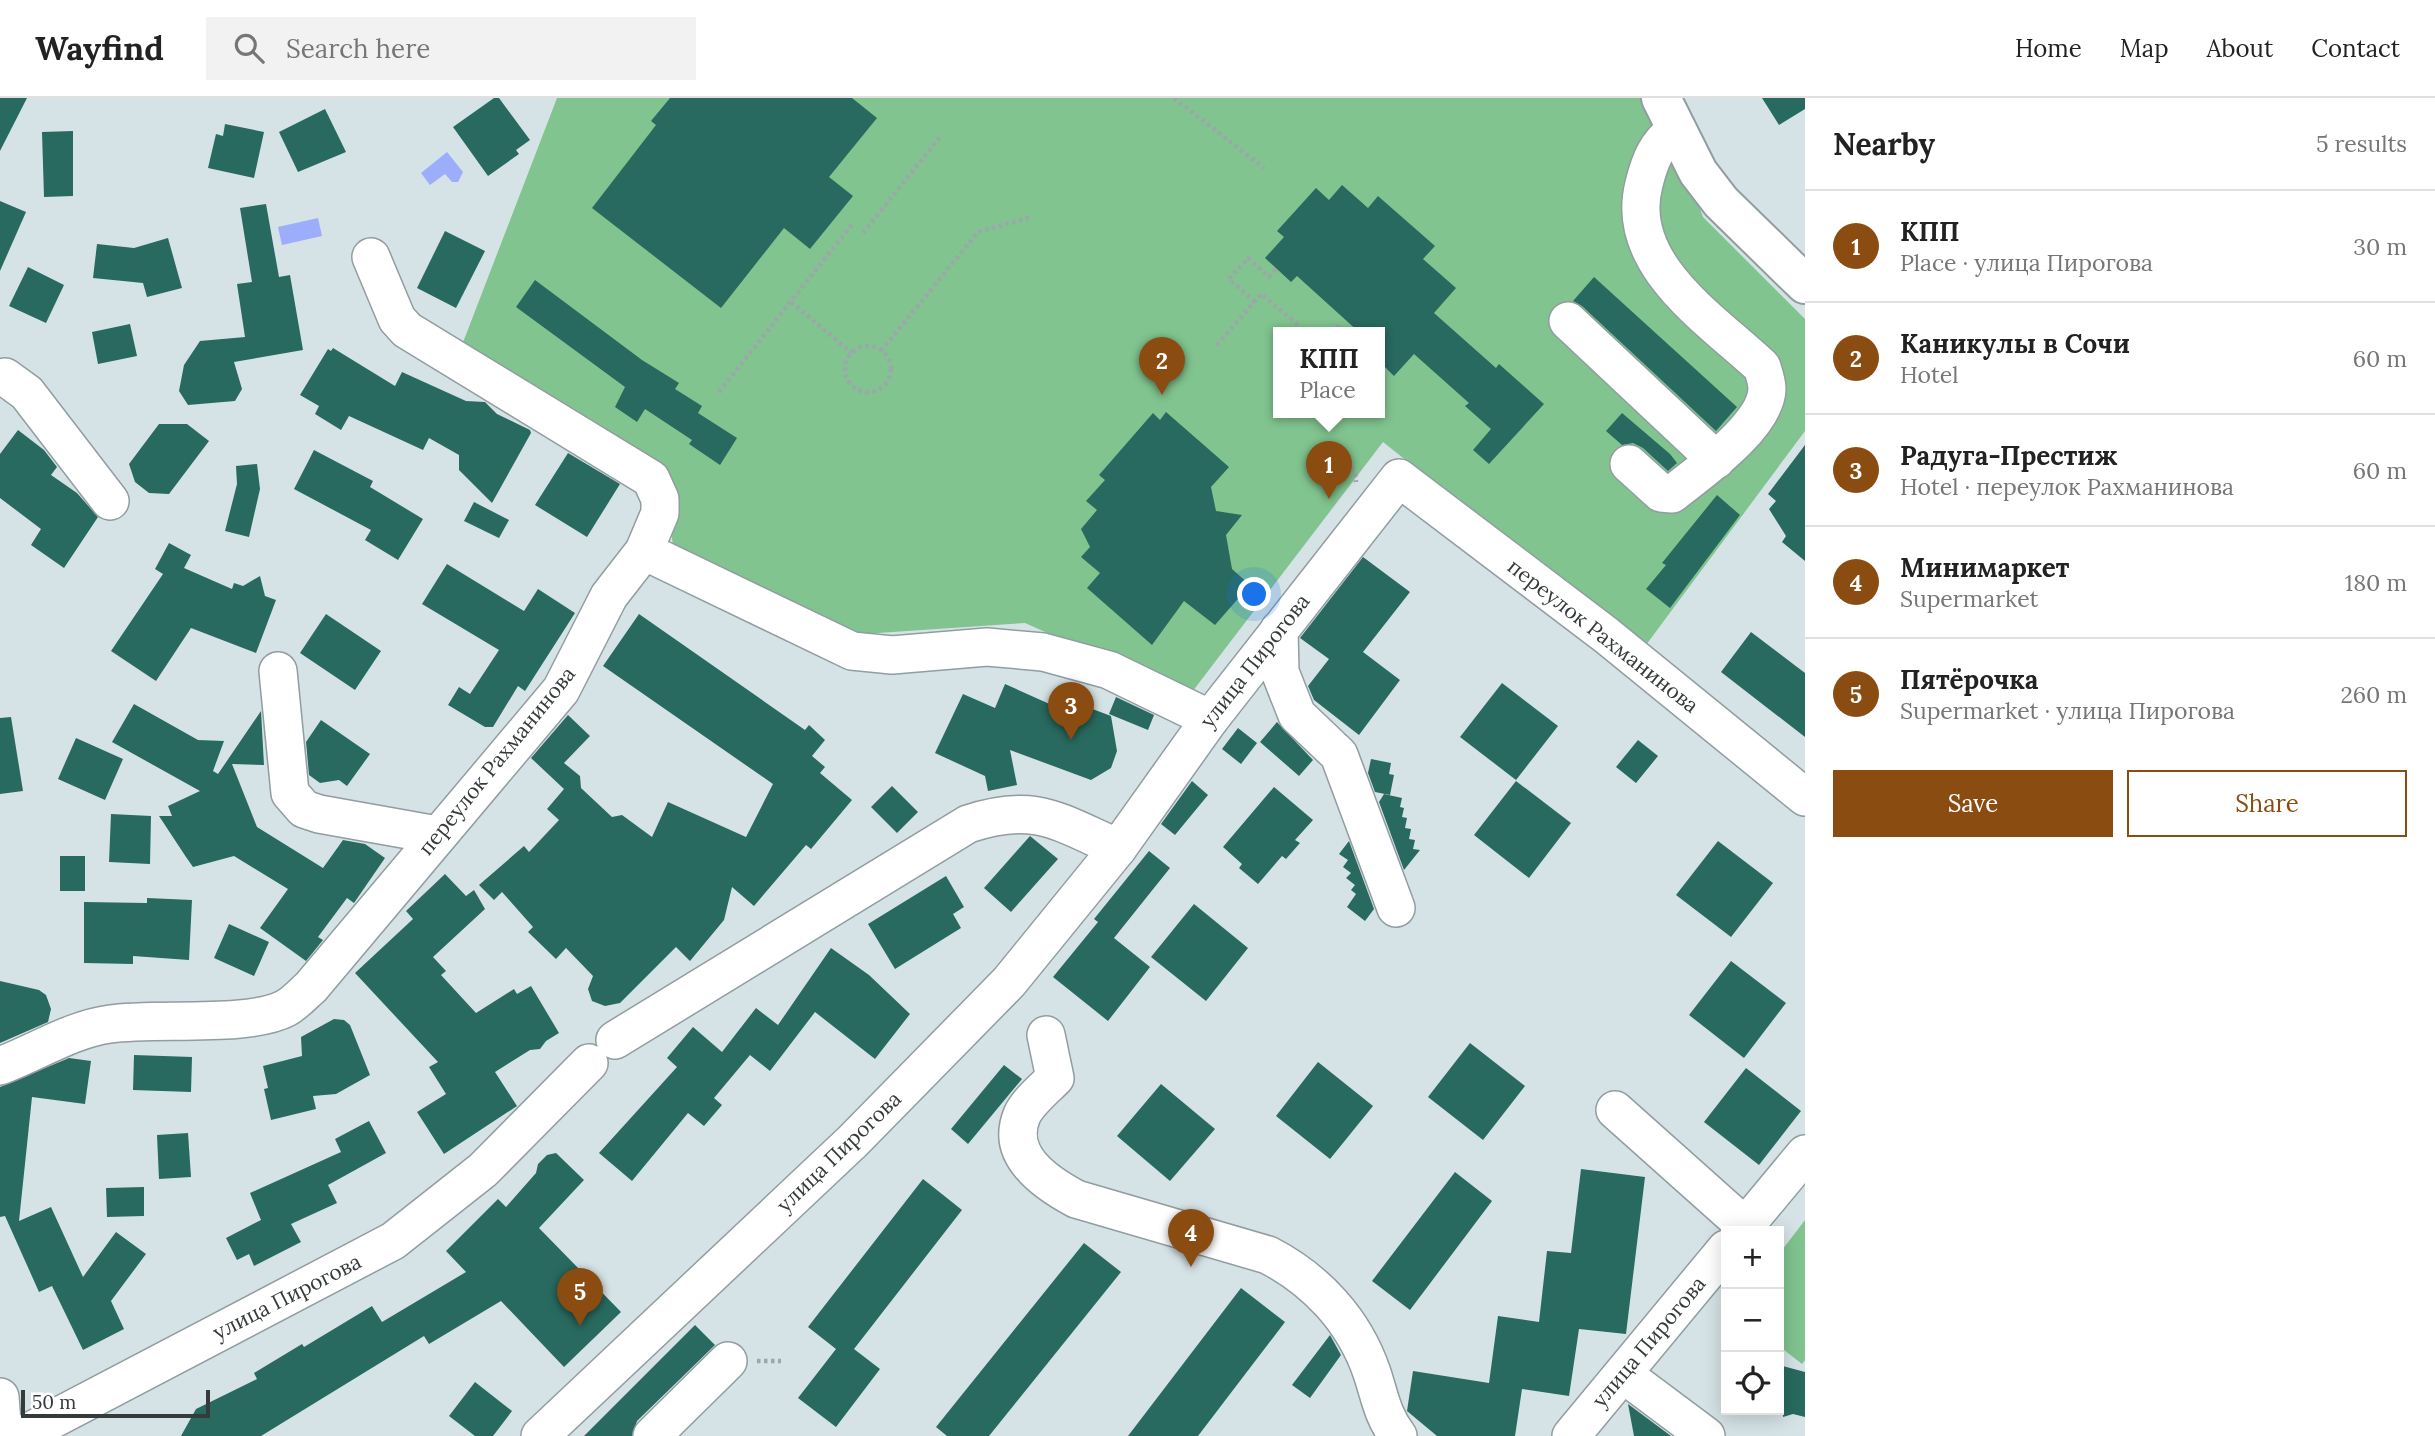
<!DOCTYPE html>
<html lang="en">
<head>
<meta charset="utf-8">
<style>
  body { margin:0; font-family:Lora,serif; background:#f2f2f2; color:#222 }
  .controls { position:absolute; right:21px; bottom:21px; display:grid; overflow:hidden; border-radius:0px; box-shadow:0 4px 18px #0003 }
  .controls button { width:63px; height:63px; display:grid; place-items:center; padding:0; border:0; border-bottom:2px solid #e0e0e0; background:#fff; color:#222; font:35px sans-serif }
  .scale { position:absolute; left:21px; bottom:18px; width:189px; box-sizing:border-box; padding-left:7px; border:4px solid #353a3b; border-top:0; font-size:19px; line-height:24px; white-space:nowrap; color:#353a3b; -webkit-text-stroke:5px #fff; paint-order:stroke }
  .you { position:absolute; left:1255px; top:497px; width:24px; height:24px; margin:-18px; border:5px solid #fff; border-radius:50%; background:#1a73e8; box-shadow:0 0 0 10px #1a73e833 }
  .badge { display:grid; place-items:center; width:46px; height:46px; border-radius:50%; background:#8a4c10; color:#fff; font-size:23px; font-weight:700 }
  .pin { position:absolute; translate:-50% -58px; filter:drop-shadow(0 2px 4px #0008) }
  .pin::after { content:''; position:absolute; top:37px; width:24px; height:21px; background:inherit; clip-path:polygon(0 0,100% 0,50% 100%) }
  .popup { position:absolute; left:1273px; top:229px; width:112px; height:91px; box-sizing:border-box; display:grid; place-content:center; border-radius:0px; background:#fff; filter:drop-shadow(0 2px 5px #0005); font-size:23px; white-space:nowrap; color:#767676 }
  .popup b { font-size:26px; color:#222 }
  .popup::after { content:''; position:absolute; left:50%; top:100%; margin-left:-14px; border:14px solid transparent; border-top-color:#fff }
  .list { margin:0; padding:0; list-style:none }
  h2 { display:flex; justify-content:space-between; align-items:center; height:91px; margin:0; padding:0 28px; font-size:30px }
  h2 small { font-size:23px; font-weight:400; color:#767676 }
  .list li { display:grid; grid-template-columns:46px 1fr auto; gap:21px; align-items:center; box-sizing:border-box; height:112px; padding:0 28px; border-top:2px solid #e0e0e0 }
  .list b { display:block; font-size:26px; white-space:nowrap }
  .list p { margin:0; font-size:23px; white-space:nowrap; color:#767676 }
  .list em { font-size:23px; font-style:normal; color:#767676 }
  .actions { display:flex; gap:14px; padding:21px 28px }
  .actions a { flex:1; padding:16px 0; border:2px solid #8a4c10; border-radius:0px; text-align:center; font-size:24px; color:#8a4c10 }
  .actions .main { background:#8a4c10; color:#fff }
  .icon { flex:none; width:38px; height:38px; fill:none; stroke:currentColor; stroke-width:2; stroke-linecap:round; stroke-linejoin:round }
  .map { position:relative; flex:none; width:1805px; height:1338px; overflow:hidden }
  header { display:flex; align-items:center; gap:42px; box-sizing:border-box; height:98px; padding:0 35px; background:#fff; border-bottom:2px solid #e0e0e0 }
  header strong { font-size:33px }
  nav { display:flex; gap:38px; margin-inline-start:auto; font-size:24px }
  .search { width:490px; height:63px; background:#f2f2f2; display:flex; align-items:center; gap:18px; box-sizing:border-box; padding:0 24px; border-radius:0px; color:#767676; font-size:26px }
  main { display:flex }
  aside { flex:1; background:#fff }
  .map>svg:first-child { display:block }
</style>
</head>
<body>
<header>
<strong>Wayfind</strong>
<div class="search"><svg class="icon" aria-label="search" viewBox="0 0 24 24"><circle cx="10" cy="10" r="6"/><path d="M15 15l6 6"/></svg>Search here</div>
<nav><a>Home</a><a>Map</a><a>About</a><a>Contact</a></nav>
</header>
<main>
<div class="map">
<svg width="1805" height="1338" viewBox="0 0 1805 1338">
  <rect width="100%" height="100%" fill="#d6e3e6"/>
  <g fill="#81c48f" fill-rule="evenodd">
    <path d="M 557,0 L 1654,0 L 1672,35 L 1703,119 L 1805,221 L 1805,333 L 1643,551 L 1383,344 L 1189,598 L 1025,525 L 834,538 L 675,460 L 663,382 L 457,260 ZM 1278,235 L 1380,235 L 1380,315 L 1278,315 Z"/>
    <path d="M 1805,1122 L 1805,1262 L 1802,1266 L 1779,1248 L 1779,1156 Z"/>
  </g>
  <g fill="#9badfb">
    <path d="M 447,54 L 463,74 L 458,84 L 452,84 L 445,76 L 430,87 L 421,75 Z"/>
    <path d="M 318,120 L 322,138 L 282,147 L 278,129 Z"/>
  </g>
  <g fill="#286a5f">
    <path d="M 0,0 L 27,0 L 0,53 Z"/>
    <path d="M 494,0 L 499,0 L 530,42 L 516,52 L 519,56 L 488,78 L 453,29 Z"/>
    <path d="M 670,0 L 852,0 L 877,20 L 829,79 L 853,98 L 810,151 L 784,130 L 721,210 L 592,110 L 656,27 L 651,23 Z"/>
    <path d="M 1762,0 L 1805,0 L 1805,11 L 1779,27 Z"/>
    <path d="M 325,11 L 346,54 L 298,74 L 279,34 Z"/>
    <path d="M 225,26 L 264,34 L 254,80 L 208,70 L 216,36 L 223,38 Z"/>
    <path d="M 73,33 L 73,98 L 44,99 L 42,34 Z"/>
    <path d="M 1342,87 L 1368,110 L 1378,98 L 1435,148 L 1423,161 L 1456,190 L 1434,215 L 1496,270 L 1499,266 L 1544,306 L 1489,366 L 1473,352 L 1491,331 L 1465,308 L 1469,305 L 1414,256 L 1394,278 L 1380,264 L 1380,235 L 1360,235 L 1297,178 L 1291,184 L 1265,160 L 1284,139 L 1277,133 L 1316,90 L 1329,102 Z"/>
    <path d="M 0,103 L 26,114 L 0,173 Z"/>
    <path d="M 266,106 L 279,179 L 290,177 L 303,252 L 234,264 L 242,291 L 235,303 L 188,307 L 179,293 L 184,267 L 200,243 L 245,239 L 237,186 L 252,184 L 240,110 Z"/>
    <path d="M 445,133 L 485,153 L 456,210 L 417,190 Z"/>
    <path d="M 168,140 L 182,190 L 147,199 L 143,185 L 93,180 L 97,146 L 134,150 Z"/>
    <path d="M 28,169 L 64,187 L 46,225 L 9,208 Z"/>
    <path d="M 1594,179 L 1737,309 L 1716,333 L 1582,208 L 1573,203 Z"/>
    <path d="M 535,182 L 642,262 L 679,285 L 675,291 L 702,308 L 698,315 L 737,340 L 720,367 L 689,346 L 692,342 L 645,311 L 637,324 L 615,309 L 625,289 L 516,209 Z"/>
    <path d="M 130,226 L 137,258 L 98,266 L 92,234 Z"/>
    <path d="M 333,250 L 395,288 L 402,274 L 466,303 L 485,304 L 497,316 L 530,332 L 531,335 L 492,405 L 459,372 L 459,357 L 429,340 L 423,352 L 349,318 L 341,332 L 315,316 L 319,308 L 300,297 L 328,251 L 331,253 Z"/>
    <path d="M 1166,314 L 1229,369 L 1211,389 L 1216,413 L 1242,417 L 1226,437 L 1232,471 L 1250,487 L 1215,527 L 1184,503 L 1152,547 L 1087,490 L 1100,475 L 1081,459 L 1090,449 L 1081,431 L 1097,412 L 1086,403 L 1105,382 L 1099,377 L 1153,315 L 1160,322 Z"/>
    <path d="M 1622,315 L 1670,356 L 1677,365 L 1668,373 L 1643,350 L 1633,345 L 1622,347 L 1606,333 Z"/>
    <path d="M 159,326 L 187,326 L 209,343 L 169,396 L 149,395 L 135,384 L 129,366 Z"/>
    <path d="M 18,332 L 44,352 L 57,369 L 51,377 L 77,395 L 98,419 L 64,470 L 31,447 L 41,431 L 0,400 L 0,356 Z"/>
    <path d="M 1805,347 L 1805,463 L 1782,444 L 1786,438 L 1769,411 L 1776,403 L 1768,396 Z"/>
    <path d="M 314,352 L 373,383 L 370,389 L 423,421 L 398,462 L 365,442 L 371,432 L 294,391 Z"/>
    <path d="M 568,355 L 620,386 L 587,439 L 535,407 Z"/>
    <path d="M 257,366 L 260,391 L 249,439 L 225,433 L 237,386 L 236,368 Z"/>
    <path d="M 1717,397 L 1740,417 L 1670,510 L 1646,491 L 1666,467 L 1662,465 Z"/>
    <path d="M 474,404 L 509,422 L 499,440 L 464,423 Z"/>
    <path d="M 169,445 L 191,457 L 184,470 L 232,491 L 234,485 L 243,488 L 260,478 L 265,498 L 276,502 L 256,555 L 191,530 L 156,583 L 111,553 L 163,476 L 155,471 Z"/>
    <path d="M 1363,459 L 1410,494 L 1363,554 L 1400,582 L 1359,637 L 1314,602 L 1308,588 L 1329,561 L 1300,540 Z"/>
    <path d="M 447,466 L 524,513 L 538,491 L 575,515 L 525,593 L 518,588 L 493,629 L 485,629 L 448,607 L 459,589 L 470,596 L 499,552 L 422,506 Z"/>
    <path d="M 326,516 L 381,553 L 355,592 L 300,555 Z"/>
    <path d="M 639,516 L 805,632 L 809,627 L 825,642 L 812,658 L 825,669 L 820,675 L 852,702 L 811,751 L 806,747 L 754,808 L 732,789 L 724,822 L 690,863 L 676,849 L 620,905 L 605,908 L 592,903 L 588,891 L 593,878 L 566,850 L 556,861 L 528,834 L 533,829 L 502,794 L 494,802 L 479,787 L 524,748 L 529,754 L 559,722 L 547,711 L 564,691 L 531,660 L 568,617 L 590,638 L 564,665 L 580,678 L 581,690 L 612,719 L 622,717 L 652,739 L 668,704 L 746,739 L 773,686 L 603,568 Z"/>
    <path d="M 1751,534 L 1805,575 L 1805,639 L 1721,574 Z"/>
    <path d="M 1502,585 L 1558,628 L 1516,682 L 1460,639 Z"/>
    <path d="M 1005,586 L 1054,608 L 1058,598 L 1111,618 L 1117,653 L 1111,670 L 1091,682 L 1010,652 L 1017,687 L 988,693 L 985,678 L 935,655 L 963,596 L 995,610 Z"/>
    <path d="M 1116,599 L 1154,617 L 1148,632 L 1109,616 Z"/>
    <path d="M 134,606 L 198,642 L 224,643 L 213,673 L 218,676 L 261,613 L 264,667 L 232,666 L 257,729 L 323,770 L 343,742 L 365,746 L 385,760 L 354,805 L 347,800 L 318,839 L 323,842 L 306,863 L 260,830 L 288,791 L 234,758 L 193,769 L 186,759 L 159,718 L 172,718 L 168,708 L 200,693 L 112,644 Z"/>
    <path d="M 11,619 L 23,693 L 0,696 L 0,620 Z"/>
    <path d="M 321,622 L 370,656 L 347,688 L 339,682 L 320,685 L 309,677 L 306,644 Z"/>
    <path d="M 1277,624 L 1313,662 L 1299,678 L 1260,644 Z"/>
    <path d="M 1238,630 L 1257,645 L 1241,666 L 1222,651 Z"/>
    <path d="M 76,640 L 123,661 L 105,702 L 58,681 Z"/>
    <path d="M 1638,642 L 1658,658 L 1636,685 L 1616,669 Z"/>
    <path d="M 1371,661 L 1391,665 L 1389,676 L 1394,677 L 1390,697 L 1375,694 L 1368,675 Z"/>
    <path d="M 1192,683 L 1208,697 L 1175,737 L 1161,726 Z"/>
    <path d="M 1516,683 L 1571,725 L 1529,780 L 1474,737 Z"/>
    <path d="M 892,688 L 918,714 L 897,735 L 871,709 Z"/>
    <path d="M 1274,689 L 1313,722 L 1295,742 L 1300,745 L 1286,761 L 1282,758 L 1258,786 L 1239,770 L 1242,766 L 1223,749 Z"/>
    <path d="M 1384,696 L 1402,700 L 1400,709 L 1404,710 L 1402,719 L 1407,720 L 1405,730 L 1411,731 L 1409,741 L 1415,742 L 1413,751 L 1420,752 L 1404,772 L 1379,704 Z"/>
    <path d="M 111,716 L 151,718 L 150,766 L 109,764 Z"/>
    <path d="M 1030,738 L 1058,761 L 1011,814 L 984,790 Z"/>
    <path d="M 1349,743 L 1374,811 L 1365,823 L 1347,809 L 1356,796 L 1351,792 L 1355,787 L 1346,780 L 1351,775 L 1343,769 L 1348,762 L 1339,756 Z"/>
    <path d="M 1718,743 L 1773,785 L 1731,839 L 1676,797 Z"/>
    <path d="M 1149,753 L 1170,770 L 1114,840 L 1150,869 L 1108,923 L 1053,879 L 1098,824 L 1094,821 Z"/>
    <rect x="60" y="758" width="25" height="35"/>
    <path d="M 445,776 L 466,798 L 474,792 L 485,811 L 433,859 L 446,873 L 441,877 L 476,915 L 514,891 L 517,896 L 531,888 L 559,935 L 546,943 L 540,951 L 530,952 L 495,974 L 517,1008 L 444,1056 L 417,1014 L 446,996 L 429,969 L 438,964 L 355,875 L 413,821 L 406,813 Z"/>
    <path d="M 946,778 L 964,809 L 953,816 L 961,830 L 895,871 L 868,826 Z"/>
    <path d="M 147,800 L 192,802 L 189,862 L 133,858 L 133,866 L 84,865 L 84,804 L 147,805 Z"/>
    <path d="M 1194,806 L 1248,850 L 1206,903 L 1151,859 Z"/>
    <path d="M 229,826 L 269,844 L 254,878 L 214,860 Z"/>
    <path d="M 831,850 L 869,877 L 910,916 L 875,961 L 815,914 L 770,973 L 750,957 L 714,1000 L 722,1007 L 704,1028 L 688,1015 L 632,1083 L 599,1055 L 677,969 L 667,960 L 693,929 L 722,954 L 756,910 L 778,927 Z"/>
    <path d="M 1731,863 L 1786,905 L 1744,960 L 1689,917 Z"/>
    <path d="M 0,883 L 39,892 L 46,897 L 51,911 L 48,924 L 0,945 Z"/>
    <path d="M 334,921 L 344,922 L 350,927 L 370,977 L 336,996 L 313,998 L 316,1011 L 271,1022 L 264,991 L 268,990 L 263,968 L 302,958 L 301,939 Z"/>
    <path d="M 1470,945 L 1525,988 L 1483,1042 L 1428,999 Z"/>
    <path d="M 134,957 L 192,959 L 191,994 L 133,992 Z"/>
    <path d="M 69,960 L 91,963 L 85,1006 L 32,999 L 19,1123 L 51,1109 L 83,1179 L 116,1134 L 146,1156 L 111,1203 L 124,1231 L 83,1252 L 52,1188 L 39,1194 L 5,1118 L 0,1119 L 0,989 Z"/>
    <path d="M 1318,964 L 1373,1008 L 1330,1061 L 1276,1018 Z"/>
    <path d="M 1004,967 L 1022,981 L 968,1046 L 951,1031 Z"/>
    <path d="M 1746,970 L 1801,1013 L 1759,1067 L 1704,1024 Z"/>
    <path d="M 1161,986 L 1215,1031 L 1170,1083 L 1117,1038 Z"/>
    <path d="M 369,1023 L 386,1055 L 328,1087 L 337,1105 L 291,1126 L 301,1144 L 254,1168 L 249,1156 L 237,1162 L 226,1140 L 261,1122 L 250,1095 L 341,1054 L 335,1041 Z"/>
    <path d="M 188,1035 L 191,1079 L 159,1081 L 157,1037 Z"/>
    <path d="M 556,1055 L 584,1082 L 539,1130 L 621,1214 L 564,1269 L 501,1203 L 429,1246 L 424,1238 L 261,1338 L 181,1338 L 196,1311 L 257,1281 L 254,1275 L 302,1246 L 304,1249 L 372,1208 L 382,1224 L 466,1174 L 446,1153 L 498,1101 L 506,1109 L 536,1075 L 538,1066 L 547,1057 Z"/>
    <path d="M 1581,1071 L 1645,1079 L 1626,1236 L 1579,1231 L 1569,1298 L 1522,1291 L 1515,1338 L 1437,1338 L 1407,1313 L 1413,1273 L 1489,1285 L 1498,1218 L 1539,1224 L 1547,1153 L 1571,1155 Z"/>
    <path d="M 1455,1074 L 1492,1103 L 1410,1212 L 1372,1183 Z"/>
    <path d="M 923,1081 L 962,1112 L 854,1251 L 880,1271 L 836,1329 L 798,1300 L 836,1251 L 808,1229 Z"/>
    <path d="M 144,1089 L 144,1118 L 107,1119 L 106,1090 Z"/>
    <path d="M 1084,1145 L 1121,1174 L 989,1338 L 947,1338 L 936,1329 Z"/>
    <path d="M 1241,1190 L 1285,1224 L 1198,1338 L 1128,1338 Z"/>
    <path d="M 695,1227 L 715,1247 L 637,1323 L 632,1338 L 584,1338 Z"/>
    <path d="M 1330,1237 L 1341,1257 L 1310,1300 L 1292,1287 Z"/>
    <path d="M 1779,1267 L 1805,1274 L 1805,1319 L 1793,1316 L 1783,1319 L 1782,1306 L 1779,1307 Z"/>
    <path d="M 475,1284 L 512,1313 L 493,1338 L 475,1338 L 449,1318 Z"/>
    <path d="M 1628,1306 L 1671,1338 L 1634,1338 Z"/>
  </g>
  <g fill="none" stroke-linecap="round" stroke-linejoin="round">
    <g stroke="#919da0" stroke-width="40">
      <g id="minor">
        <path d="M 1568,223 L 1716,362"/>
        <path d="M 5,279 L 27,295 L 110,403"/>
        <path d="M 1629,366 L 1661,395 L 1672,396 C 1700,374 1766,328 1767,291 C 1767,284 1764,275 1762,269 C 1711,221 1623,166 1644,86 C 1650,62 1656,47 1675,32"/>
        <path d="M 644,453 L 852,553 L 892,557 L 987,549 L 1043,554 L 1109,572 L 1210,621"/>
        <path d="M 1279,532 L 1280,574 L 1297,617 L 1339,657 L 1396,810"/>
        <path d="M 278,573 L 290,695 L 304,711 L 319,716 L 437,737"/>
        <path d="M 1046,937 L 1055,980 C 1045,990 1028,1004 1022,1017 C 1005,1058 1046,1085 1076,1101 L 1268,1157 C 1316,1182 1354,1222 1372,1275 C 1380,1299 1382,1317 1398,1338"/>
        <path d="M 615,942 L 968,726 C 1035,704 1057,723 1118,750"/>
        <path d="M 0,968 C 35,955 72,931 110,926 C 155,919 249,930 286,910 C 295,905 303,896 311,889 L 561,592 L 609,498 L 644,453 L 660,415 L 660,401 L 651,381 L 407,232 L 397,221 L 371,159"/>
        <path d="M 1615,1012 L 1745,1128"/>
        <path d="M 1741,1133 L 1805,1056"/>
        <path d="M 1623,1276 L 1706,1338"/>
        <path d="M 0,1299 L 3,1338"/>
        <path d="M 21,1338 L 393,1143 L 483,1072 L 589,965"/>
        <path d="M 540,1338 L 853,1043 L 1009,884 L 1118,750 L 1210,621 L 1399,380 L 1606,537 L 1805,699"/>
        <path d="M 652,1338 L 728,1263"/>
        <path d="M 1571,1338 L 1726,1151"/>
      </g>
    </g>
    <g stroke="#919da0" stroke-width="42">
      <path id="major" d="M 1661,0 L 1698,74 L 1721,104 L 1805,186"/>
    </g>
    <g stroke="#9ca7a9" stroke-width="4.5" stroke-dasharray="3.5 3.5" stroke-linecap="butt">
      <path d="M 1174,0 L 1264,70"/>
      <path d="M 863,135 L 940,39"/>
      <path d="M 791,204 L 852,255"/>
      <path d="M 1255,204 L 1229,181 L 1248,160 L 1269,179 L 1277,170"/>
      <path d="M 1333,235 L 1340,226"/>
      <path d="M 1217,247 L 1261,196 L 1308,235"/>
      <circle cx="868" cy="271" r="23"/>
      <path d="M 881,253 L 978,134 L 1032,119"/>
      <path d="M 719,294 L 853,125"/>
      <path d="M 1347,364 L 1355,374 L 1356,384"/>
      <path d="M 757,1263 L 781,1263"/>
    </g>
    <use href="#minor" stroke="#fff" stroke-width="37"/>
    <use href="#major" stroke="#fff" stroke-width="38"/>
  </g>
  <g text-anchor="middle" stroke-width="7" stroke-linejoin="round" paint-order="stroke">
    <g font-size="21" fill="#353a3b" stroke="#fff">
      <text transform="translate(1603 538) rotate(38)" y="7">переулок Рахманинова</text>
      <text transform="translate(1255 563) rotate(-52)" y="7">улица Пирогова</text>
      <text transform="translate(497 663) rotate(-51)" y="7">переулок Рахманинова</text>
      <text transform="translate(839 1054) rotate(-44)" y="7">улица Пирогова</text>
      <text transform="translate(287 1199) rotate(-27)" y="7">улица Пирогова</text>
      <text transform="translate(1649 1244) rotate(-50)" y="7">улица Пирогова</text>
    </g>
  </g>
</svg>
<div class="controls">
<button>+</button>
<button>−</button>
<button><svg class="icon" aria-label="locate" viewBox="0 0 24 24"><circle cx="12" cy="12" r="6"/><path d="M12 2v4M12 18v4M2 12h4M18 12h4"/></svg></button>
</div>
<div class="scale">50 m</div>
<div class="you"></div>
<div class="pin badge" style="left:1329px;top:401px">1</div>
<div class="popup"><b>КПП</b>Place</div>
<div class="pin badge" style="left:1162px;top:297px">2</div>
<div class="pin badge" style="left:1071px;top:642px">3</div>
<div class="pin badge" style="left:1191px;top:1169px">4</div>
<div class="pin badge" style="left:580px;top:1228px">5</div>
</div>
<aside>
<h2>Nearby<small>5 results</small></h2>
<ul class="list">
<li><span class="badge">1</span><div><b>КПП</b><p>Place · улица Пирогова</p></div><em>30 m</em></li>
<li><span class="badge">2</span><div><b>Каникулы в Сочи</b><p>Hotel</p></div><em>60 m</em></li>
<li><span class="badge">3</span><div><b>Радуга-Престиж</b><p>Hotel · переулок Рахманинова</p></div><em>60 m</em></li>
<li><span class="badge">4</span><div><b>Минимаркет</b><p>Supermarket</p></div><em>180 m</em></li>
<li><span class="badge">5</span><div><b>Пятёрочка</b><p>Supermarket · улица Пирогова</p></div><em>260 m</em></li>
</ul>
<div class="actions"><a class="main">Save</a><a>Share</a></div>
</aside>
</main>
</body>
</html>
